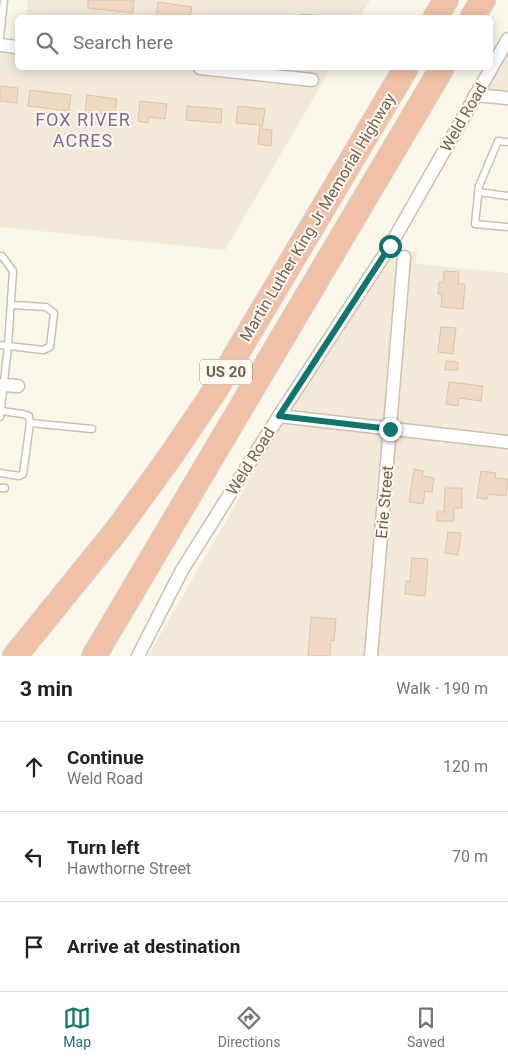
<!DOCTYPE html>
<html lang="en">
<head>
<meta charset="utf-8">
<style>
  body { margin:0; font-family:Roboto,sans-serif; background:#f6f6f6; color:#222 }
  .stop { position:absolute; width:15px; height:15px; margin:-11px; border:4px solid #0f766e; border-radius:50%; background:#fff }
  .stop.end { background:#0f766e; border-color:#fff; box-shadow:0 1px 5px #0008 }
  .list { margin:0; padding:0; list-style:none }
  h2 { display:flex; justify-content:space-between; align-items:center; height:65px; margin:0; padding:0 20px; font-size:21px }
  h2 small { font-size:16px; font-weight:400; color:#767676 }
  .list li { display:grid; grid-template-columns:32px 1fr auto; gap:15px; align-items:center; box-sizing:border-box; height:90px; padding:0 20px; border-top:1px solid #e0e0e0 }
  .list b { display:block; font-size:19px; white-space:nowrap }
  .list p { margin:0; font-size:16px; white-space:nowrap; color:#767676 }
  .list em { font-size:16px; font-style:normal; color:#767676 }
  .icon { flex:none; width:28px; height:28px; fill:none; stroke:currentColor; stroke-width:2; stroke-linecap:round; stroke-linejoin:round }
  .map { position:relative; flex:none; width:508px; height:656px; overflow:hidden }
  .search { position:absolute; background:#fff; box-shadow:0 2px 12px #0003; left:15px; right:15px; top:15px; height:55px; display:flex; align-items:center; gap:12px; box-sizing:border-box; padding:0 18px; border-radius:8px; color:#767676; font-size:19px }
  .sheet { height:335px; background:#fff }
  nav { display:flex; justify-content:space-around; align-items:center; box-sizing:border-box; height:70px; border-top:1px solid #e0e0e0; background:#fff; font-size:14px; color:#767676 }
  nav a { display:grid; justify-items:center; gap:2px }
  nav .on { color:#0f766e }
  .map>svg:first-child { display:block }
</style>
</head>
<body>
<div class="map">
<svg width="508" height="656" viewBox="0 0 508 656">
  <rect width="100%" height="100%" fill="#fbf6ea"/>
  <g fill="#f2e9d9">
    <path d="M 28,0 L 370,0 L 360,17 L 26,18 Z"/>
    <path d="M 0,48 L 17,50 L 18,68 L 331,68 L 225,250 L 0,227 Z"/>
    <path d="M 508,49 L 508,95 L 482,92 Z"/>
    <path d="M 396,249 L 417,252 L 416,264 L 508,273 L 508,656 L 148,656 L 288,413 Z"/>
  </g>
  <g fill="#efd9c4" stroke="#e0c2a5">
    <path d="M 88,0 L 134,0 L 133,13 L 88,8 Z"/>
    <path d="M 158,2 L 192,7 L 190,18 L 156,18 Z"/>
    <path d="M 300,14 L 337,17 L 337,18 L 299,18 Z"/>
    <path d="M 0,86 L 18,88 L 17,103 L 0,101 Z"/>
    <path d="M 30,90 L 71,95 L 69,111 L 28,106 Z"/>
    <path d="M 87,95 L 117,99 L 115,116 L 85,112 Z"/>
    <path d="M 140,101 L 167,104 L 165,119 L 149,117 L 148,123 L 138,121 Z"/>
    <path d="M 187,106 L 222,109 L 221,123 L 186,120 Z"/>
    <path d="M 238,106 L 265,109 L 262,129 L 272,130 L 271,146 L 258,144 L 260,125 L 236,123 Z"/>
    <path d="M 444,271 L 459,272 L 458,284 L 465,284 L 463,309 L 441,307 L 442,295 L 438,294 L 439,282 L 443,282 Z"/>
    <path d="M 441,327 L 456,328 L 453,354 L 438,352 Z"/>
    <path d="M 446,361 L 458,362 L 458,370 L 445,370 Z"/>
    <path d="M 449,382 L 483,386 L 481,401 L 459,398 L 458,406 L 446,404 Z"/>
    <path d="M 414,469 L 423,471 L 422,476 L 434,478 L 432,492 L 425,491 L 423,504 L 409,502 Z"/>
    <path d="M 481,471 L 496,473 L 495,478 L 508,479 L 506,496 L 488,494 L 487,499 L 477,498 Z"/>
    <path d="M 445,488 L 462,488 L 462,508 L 454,508 L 454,521 L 437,521 L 437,512 L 444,512 Z"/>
    <path d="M 448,532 L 461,533 L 458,555 L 445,553 Z"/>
    <path d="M 412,558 L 428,559 L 425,596 L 405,594 L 406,581 L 410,582 Z"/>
    <path d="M 311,617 L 336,619 L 334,641 L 331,640 L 330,656 L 308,656 Z"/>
  </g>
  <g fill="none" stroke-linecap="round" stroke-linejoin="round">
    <g stroke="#cdbfb1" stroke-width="9">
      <g id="service">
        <path d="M 0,38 L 4,0"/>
        <path d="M 508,142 L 498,141 L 479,186 L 475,224 L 508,227"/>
        <path d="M 478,192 L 508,196"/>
        <path d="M 0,256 L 2,256 L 13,271 L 8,346 L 0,417"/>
        <path d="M 0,345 L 43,350 L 50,347 L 54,313 L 46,307 L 12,305"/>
        <path d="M 1,411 L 23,414 L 29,416 L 30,423"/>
        <path d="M 0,473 L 19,476 L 23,474 L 30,423 L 92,429"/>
        <path d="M 0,488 L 5,488"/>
      </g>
    </g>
    <g stroke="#cdbfb1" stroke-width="15">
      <g id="minor">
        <path d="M 0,45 L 18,47"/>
        <path d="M 200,68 L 312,80"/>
        <path d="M 475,95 L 508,98"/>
        <path d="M 0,385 L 18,386"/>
        <path d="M 279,416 L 508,442"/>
        <path d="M 138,656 L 182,570 L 279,416 L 390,246 L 508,39"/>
        <path d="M 371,656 L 404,257"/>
      </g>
    </g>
    <g stroke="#d8d2ce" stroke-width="26">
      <g id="motorway">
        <path d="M 435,18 L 446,0"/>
        <path d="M 472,18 L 483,0"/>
        <path d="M 15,656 L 117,530 L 170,457 L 214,392 L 406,68"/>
        <path d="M 94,656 L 442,68"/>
      </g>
    </g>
    <use href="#service" stroke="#fff" stroke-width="6"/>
    <use href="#minor" stroke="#fff" stroke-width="12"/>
    <use href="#motorway" stroke="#f0c1a6" stroke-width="24"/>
  </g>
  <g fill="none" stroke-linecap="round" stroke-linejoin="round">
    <path stroke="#0f766e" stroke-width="6" d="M 390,246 L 279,416 L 390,429"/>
  </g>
  <g text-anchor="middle" stroke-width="4" stroke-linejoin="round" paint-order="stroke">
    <rect fill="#fefaf1" stroke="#9e8e80" stroke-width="1" x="200" y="359.5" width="52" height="25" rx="4"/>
    <g font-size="15" font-weight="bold" fill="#75604f">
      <text x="226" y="377">US 20</text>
    </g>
    <g font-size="16" fill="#75604f" stroke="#fefaf1">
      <text transform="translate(463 117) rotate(-60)" y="6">Weld Road</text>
      <text transform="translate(317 217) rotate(-59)" y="6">Martin Luther King Jr Memorial Highway</text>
      <text transform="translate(250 461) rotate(-58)" y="6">Weld Road</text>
      <text transform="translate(384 502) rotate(-85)" y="6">Erie Street</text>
    </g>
    <g font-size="18" letter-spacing="1" fill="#876790" stroke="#fefaf1">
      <text x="83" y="126">FOX RIVER<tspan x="83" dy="21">ACRES</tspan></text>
    </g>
  </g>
</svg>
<div class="stop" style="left:390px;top:246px"></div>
<div class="stop end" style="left:390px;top:429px"></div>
<div class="search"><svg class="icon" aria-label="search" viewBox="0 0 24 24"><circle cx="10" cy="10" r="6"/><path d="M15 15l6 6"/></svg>Search here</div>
</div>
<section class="sheet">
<h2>3 min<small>Walk · 190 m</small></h2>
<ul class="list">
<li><svg class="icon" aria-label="ahead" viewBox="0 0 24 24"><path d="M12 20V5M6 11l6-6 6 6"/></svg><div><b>Continue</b><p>Weld Road</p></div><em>120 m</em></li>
<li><svg class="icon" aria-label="left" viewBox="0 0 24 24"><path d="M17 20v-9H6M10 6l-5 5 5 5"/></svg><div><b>Turn left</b><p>Hawthorne Street</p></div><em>70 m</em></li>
<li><svg class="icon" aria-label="arrive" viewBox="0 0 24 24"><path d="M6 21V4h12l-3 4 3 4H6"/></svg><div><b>Arrive at destination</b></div></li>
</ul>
</section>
<nav>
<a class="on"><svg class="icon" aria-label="map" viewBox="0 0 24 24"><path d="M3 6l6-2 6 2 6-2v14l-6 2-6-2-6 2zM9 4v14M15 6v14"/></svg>Map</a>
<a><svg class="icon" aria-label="directions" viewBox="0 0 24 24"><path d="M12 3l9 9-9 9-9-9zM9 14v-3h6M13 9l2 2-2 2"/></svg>Directions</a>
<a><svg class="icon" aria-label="saved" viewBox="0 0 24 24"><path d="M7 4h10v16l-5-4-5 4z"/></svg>Saved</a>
</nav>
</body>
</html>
